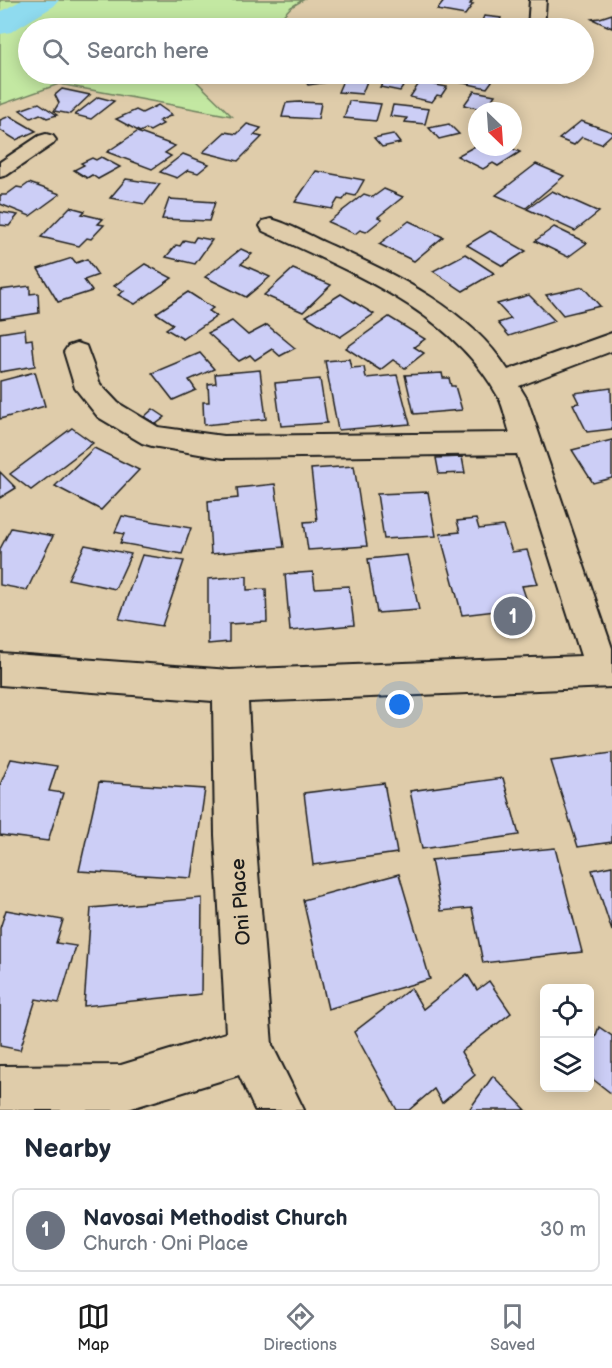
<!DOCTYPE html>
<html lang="en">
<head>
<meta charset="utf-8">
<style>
  body { margin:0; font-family:"Balsamiq Sans",sans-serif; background:#f2f2f3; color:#1f2937 }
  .controls { position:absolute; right:18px; bottom:18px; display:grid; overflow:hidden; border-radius:9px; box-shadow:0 3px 15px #0003 }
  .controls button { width:54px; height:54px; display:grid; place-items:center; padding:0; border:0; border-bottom:2px solid #e0e1e3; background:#fff; color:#1f2937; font:30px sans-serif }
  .compass { position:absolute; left:468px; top:102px; width:54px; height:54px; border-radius:50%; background:#fff; box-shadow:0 3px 15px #0003; rotate:155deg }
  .you { position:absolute; left:400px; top:705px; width:21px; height:21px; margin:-15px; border:4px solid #fff; border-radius:50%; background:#1a73e8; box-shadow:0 0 0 9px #1a73e833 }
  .badge { display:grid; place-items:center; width:39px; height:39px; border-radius:50%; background:#1c1c1c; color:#fff; font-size:20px; font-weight:700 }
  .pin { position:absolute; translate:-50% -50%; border:3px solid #fff; box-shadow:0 2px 6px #0006 }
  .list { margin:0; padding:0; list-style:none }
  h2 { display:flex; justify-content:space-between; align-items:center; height:78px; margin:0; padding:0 24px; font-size:26px }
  h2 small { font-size:20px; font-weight:400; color:#747a83 }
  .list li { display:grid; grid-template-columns:39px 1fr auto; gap:18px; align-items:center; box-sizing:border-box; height:84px; margin:0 12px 12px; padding:0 12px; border:2px solid #e0e1e3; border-radius:9px }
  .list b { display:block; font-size:22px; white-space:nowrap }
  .list p { margin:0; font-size:20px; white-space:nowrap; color:#747a83 }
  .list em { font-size:20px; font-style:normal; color:#747a83 }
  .icon { flex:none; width:33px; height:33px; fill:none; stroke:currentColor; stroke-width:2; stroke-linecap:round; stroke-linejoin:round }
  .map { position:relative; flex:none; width:612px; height:1110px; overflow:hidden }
  .search { position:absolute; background:#fff; box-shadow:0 3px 15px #0003; left:18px; right:18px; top:18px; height:66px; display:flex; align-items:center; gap:15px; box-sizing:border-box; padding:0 21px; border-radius:33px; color:#747a83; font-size:22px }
  .sheet { height:174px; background:#fff }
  nav { display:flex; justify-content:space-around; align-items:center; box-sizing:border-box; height:84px; border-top:2px solid #e0e1e3; background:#fff; font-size:16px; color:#747a83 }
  nav a { display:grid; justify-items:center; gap:3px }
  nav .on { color:#1c1c1c }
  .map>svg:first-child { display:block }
</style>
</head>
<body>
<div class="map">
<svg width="612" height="1110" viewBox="0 0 612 1110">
  <rect width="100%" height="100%" fill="#dfccaa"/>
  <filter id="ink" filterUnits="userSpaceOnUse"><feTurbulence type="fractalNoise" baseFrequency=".0167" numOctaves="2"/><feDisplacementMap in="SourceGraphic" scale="12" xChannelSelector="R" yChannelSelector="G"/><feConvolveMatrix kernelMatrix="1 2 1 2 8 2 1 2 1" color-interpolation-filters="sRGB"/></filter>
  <g filter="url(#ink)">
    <path fill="#c3e8a2" stroke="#70825f" stroke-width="1.5" d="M 0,0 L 303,0 L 291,7 L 271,28 L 251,28 L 238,22 L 220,28 L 28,28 L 28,74 L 189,74 L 232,116 L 59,84 L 0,105 Z"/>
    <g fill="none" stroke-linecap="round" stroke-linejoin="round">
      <path fill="#8fdbef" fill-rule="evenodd" d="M 22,0 L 59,0 L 54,6 L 11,32 L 0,34 L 0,12 Z"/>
    </g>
    <g fill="#cccef6" stroke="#1c1c1c" stroke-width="1.5">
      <path d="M 445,0 L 464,0 L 472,1 L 470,4 L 473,4 L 465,15 L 437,10 Z"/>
      <path d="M 612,14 L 612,28 L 592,19 L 600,18 Z"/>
      <path d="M 484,16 L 501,18 L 500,21 L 509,22 L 506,28 L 479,28 Z"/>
      <path d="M 301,74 L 324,74 L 329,82 L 308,85 Z"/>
      <path d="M 460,74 L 477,74 L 495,77 L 487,88 L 454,81 Z"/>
      <path d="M 493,74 L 517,74 L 514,79 L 492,75 Z"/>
      <path d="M 344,78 L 367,81 L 362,94 L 338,92 Z"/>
      <path d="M 386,80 L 405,84 L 400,91 L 380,87 Z"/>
      <path d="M 420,82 L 447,87 L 441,96 L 437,95 L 432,102 L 410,97 Z"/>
      <path d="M 62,89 L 90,95 L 70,114 L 54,111 L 59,103 L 55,95 Z"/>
      <path d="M 474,91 L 495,95 L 485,110 L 464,105 Z"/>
      <path d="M 98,97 L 114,101 L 91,119 L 75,115 Z"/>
      <path d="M 349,101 L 381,104 L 376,121 L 344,118 Z"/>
      <path d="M 299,102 L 321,103 L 318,119 L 282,117 L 286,103 Z"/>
      <path d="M 39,103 L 57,115 L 47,118 L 40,114 L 31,118 L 20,110 Z"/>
      <path d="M 158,105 L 172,115 L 159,121 L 163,124 L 150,131 L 146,129 L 140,132 L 116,119 L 136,110 L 142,113 Z"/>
      <path d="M 393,105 L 429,109 L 425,124 L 405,122 L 407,118 L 390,116 Z"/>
      <path d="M 10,116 L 36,131 L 16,140 L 0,130 L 0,120 Z"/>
      <path d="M 581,121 L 612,132 L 612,134 L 601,144 L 582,137 L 574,145 L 559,139 Z"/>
      <path d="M 247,124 L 261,128 L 254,135 L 262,137 L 238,161 L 203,152 L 225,132 L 237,134 Z"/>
      <path d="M 449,124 L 459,134 L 439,139 L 429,128 Z"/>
      <path d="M 137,132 L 175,146 L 165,153 L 171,156 L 152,169 L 107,152 Z"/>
      <path d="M 393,134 L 400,143 L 382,147 L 374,138 Z"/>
      <path d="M 477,145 L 477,147 L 509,147 L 520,152 L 498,166 L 493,163 L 483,169 L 457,156 Z"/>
      <path d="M 183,154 L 209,164 L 198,173 L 188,170 L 177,178 L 160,172 Z"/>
      <path d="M 101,157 L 120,167 L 98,179 L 92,175 L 87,178 L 74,170 L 84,165 L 81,163 L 92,158 L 96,160 Z"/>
      <path d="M 536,164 L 564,176 L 526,208 L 496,195 Z"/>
      <path d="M 316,171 L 364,180 L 355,196 L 347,194 L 343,200 L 338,199 L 332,209 L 295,202 Z"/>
      <path d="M 126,179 L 160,184 L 145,204 L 110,198 Z"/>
      <path d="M 29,183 L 60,194 L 30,216 L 0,204 L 0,195 L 6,195 L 17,187 L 22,188 Z"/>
      <path d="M 384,189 L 403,197 L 378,217 L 382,219 L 366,232 L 360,230 L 355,234 L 328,222 L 364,194 L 373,197 Z"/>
      <path d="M 552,191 L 599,212 L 575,231 L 527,209 Z"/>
      <path d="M 169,199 L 215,202 L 209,221 L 162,219 Z"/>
      <path d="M 70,207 L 85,211 L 82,214 L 103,219 L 98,224 L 104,225 L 91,239 L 87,238 L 79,246 L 41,237 Z"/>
      <path d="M 0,212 L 18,215 L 9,226 L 0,225 Z"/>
      <path d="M 409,221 L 443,237 L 414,261 L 379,244 Z"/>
      <path d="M 554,227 L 587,243 L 568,257 L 535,241 Z"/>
      <path d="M 490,231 L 526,251 L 503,266 L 467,245 Z"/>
      <path d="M 196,237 L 212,240 L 195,264 L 166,257 L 176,245 L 180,246 L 184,240 L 193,242 Z"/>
      <path d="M 241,249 L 252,254 L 241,264 L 270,277 L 246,297 L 205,277 Z"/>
      <path d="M 465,254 L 494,273 L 463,291 L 433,271 Z"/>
      <path d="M 72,258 L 76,263 L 87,259 L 98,275 L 84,280 L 92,291 L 58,302 L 38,269 Z"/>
      <path d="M 145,264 L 172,278 L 135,304 L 118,295 L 124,291 L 114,286 Z"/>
      <path d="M 293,269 L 331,285 L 303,312 L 264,295 Z"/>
      <path d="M 30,286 L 30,294 L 38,293 L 39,313 L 0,319 L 0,290 Z"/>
      <path d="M 583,287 L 600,306 L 563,315 L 546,295 Z"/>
      <path d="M 188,292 L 213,308 L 209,311 L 217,316 L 183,339 L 166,329 L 173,324 L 156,313 Z"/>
      <path d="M 341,294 L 374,314 L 340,337 L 306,316 Z"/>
      <path d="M 529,295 L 555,321 L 509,336 L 498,323 L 511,319 L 497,304 Z"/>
      <path d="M 389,317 L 425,339 L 414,347 L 424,353 L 405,368 L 393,360 L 380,370 L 346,348 Z"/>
      <path d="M 232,321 L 248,335 L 267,325 L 295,348 L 280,356 L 272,349 L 255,360 L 250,355 L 239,361 L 208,333 Z"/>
      <path d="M 25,329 L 26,340 L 32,339 L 35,366 L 0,372 L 0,333 Z"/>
      <path d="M 200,353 L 214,369 L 189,380 L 196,390 L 173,400 L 152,373 Z"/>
      <path d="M 349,359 L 351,368 L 364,367 L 366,378 L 397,375 L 410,424 L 338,430 L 325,361 Z"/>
      <path d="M 260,370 L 266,419 L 204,425 L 203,402 L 209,402 L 208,384 L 216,383 L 215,374 Z"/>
      <path d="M 35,372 L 45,406 L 0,419 L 0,381 Z"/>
      <path d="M 442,373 L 443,378 L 449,378 L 451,386 L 455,386 L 462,410 L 414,414 L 405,375 Z"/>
      <path d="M 320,379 L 327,423 L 281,426 L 275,383 Z"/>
      <path d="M 611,388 L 612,429 L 587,432 L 573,404 L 579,403 L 574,393 Z"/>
      <path d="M 153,409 L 165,417 L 156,424 L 144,417 Z"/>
      <path d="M 72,428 L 93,443 L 31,490 L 10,474 Z"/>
      <path d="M 612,440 L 612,478 L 593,483 L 572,450 Z"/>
      <path d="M 94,448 L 139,470 L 101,510 L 55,486 Z"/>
      <path d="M 462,457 L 465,473 L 439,474 L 436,458 Z"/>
      <path d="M 354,466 L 367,546 L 308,550 L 304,522 L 317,521 L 311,469 Z"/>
      <path d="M 0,472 L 16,488 L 0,498 Z"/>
      <path d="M 275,484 L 284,547 L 211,554 L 208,501 L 238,498 L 237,488 Z"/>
      <path d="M 428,492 L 436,536 L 384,539 L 377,494 Z"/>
      <path d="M 122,516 L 191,528 L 182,554 L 120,543 L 124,534 L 115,532 Z"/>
      <path d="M 476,519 L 479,529 L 503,526 L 512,552 L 527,550 L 538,584 L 522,586 L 529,607 L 462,615 L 440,534 L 460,532 L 457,521 Z"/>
      <path d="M 11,528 L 53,536 L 27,590 L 0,585 L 0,549 Z"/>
      <path d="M 85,545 L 131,554 L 115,589 L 68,579 Z"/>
      <path d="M 142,555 L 184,561 L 162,626 L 119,619 Z"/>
      <path d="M 407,555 L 419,610 L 377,613 L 368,559 Z"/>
      <path d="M 313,572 L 315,588 L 349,586 L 354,625 L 290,631 L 285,574 Z"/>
      <path d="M 247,576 L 247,590 L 266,589 L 267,622 L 229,624 L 229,642 L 208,644 L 208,579 Z"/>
      <path d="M 612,753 L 612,842 L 578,847 L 551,761 Z"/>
      <path d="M 11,759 L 57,766 L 49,791 L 63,793 L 48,841 L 0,835 L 0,785 Z"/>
      <path d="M 503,778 L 519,835 L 422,849 L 410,791 Z"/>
      <path d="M 99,782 L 205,789 L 192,878 L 79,871 Z"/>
      <path d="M 384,783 L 397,853 L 313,865 L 304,793 Z"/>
      <path d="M 555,848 L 582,952 L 483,963 L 472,908 L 441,911 L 431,860 Z"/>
      <path d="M 612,866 L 612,931 L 592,870 Z"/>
      <path d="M 399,874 L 430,979 L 328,1009 L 303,900 Z"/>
      <path d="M 202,898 L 201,994 L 84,1006 L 91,908 Z"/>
      <path d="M 6,910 L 63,920 L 56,943 L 76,946 L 59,1003 L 36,999 L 20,1050 L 0,1046 L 0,928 Z"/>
      <path d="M 467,974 L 477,990 L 489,981 L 511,1013 L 461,1052 L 475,1075 L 442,1103 L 434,1089 L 409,1110 L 397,1110 L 354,1032 L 411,988 L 423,1009 Z"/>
      <path d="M 599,1027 L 612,1036 L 612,1094 L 590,1077 L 590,1051 Z"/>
      <path d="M 493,1076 L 526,1110 L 469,1110 Z"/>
    </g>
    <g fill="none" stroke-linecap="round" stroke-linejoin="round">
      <g stroke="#1c1c1c" stroke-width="4">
        <g id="minor">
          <path d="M 530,0 L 546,0 L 544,28 L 528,28 Z"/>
          <path d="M 46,134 L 53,136 L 56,140 L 53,144 L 7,175 L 0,177 L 0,162 L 39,136 Z"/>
          <path d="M 271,219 C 290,224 308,235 326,243 C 391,273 468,307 508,370 L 612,333 L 612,351 L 519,386 L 527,399 L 612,648 L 612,687 L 248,702 L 255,835 L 272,1045 L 304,1110 L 255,1110 L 239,1075 L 125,1110 L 0,1110 L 0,1066 L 121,1065 L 226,1033 L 215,835 L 213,701 L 0,685 L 0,653 L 230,670 L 581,656 L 517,454 L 223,458 L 152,446 L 142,443 L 98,417 L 75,388 L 64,352 L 68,346 L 77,343 L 86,346 L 100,384 L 118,403 L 158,427 L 223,436 L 510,433 C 506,421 504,408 499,398 C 452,310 348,271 263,231 L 260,226 L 263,221 Z"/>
        </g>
      </g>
      <use href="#minor" fill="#dfccaa" fill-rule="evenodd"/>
    </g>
  </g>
  <g text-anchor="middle" stroke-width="4.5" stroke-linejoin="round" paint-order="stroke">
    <g font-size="20" fill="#1c1c1c" stroke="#dfccaa">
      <text transform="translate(240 902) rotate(-94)" y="7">Oni Place</text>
    </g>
  </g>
</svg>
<div class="controls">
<button><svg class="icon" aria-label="locate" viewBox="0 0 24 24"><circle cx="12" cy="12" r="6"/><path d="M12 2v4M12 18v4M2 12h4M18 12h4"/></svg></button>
<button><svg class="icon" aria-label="layers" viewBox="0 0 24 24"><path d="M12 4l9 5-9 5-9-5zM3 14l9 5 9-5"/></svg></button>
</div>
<svg class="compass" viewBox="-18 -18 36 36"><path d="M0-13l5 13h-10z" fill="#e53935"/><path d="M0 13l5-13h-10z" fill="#747a83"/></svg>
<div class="you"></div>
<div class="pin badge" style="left:513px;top:616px;background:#6b7280">1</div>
<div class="search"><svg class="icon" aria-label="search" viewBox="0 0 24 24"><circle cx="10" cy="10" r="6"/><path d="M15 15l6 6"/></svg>Search here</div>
</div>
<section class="sheet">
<h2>Nearby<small></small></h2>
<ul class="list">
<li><span class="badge" style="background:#6b7280">1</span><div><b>Navosai Methodist Church</b><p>Church · Oni Place</p></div><em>30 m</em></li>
</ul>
</section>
<nav>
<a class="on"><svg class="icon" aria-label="map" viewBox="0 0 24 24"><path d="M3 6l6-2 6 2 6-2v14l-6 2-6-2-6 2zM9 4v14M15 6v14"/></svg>Map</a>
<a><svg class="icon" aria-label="directions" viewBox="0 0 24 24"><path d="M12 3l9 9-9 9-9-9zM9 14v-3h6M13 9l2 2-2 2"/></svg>Directions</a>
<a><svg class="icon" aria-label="saved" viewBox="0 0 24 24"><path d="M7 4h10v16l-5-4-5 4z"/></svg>Saved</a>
</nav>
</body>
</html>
